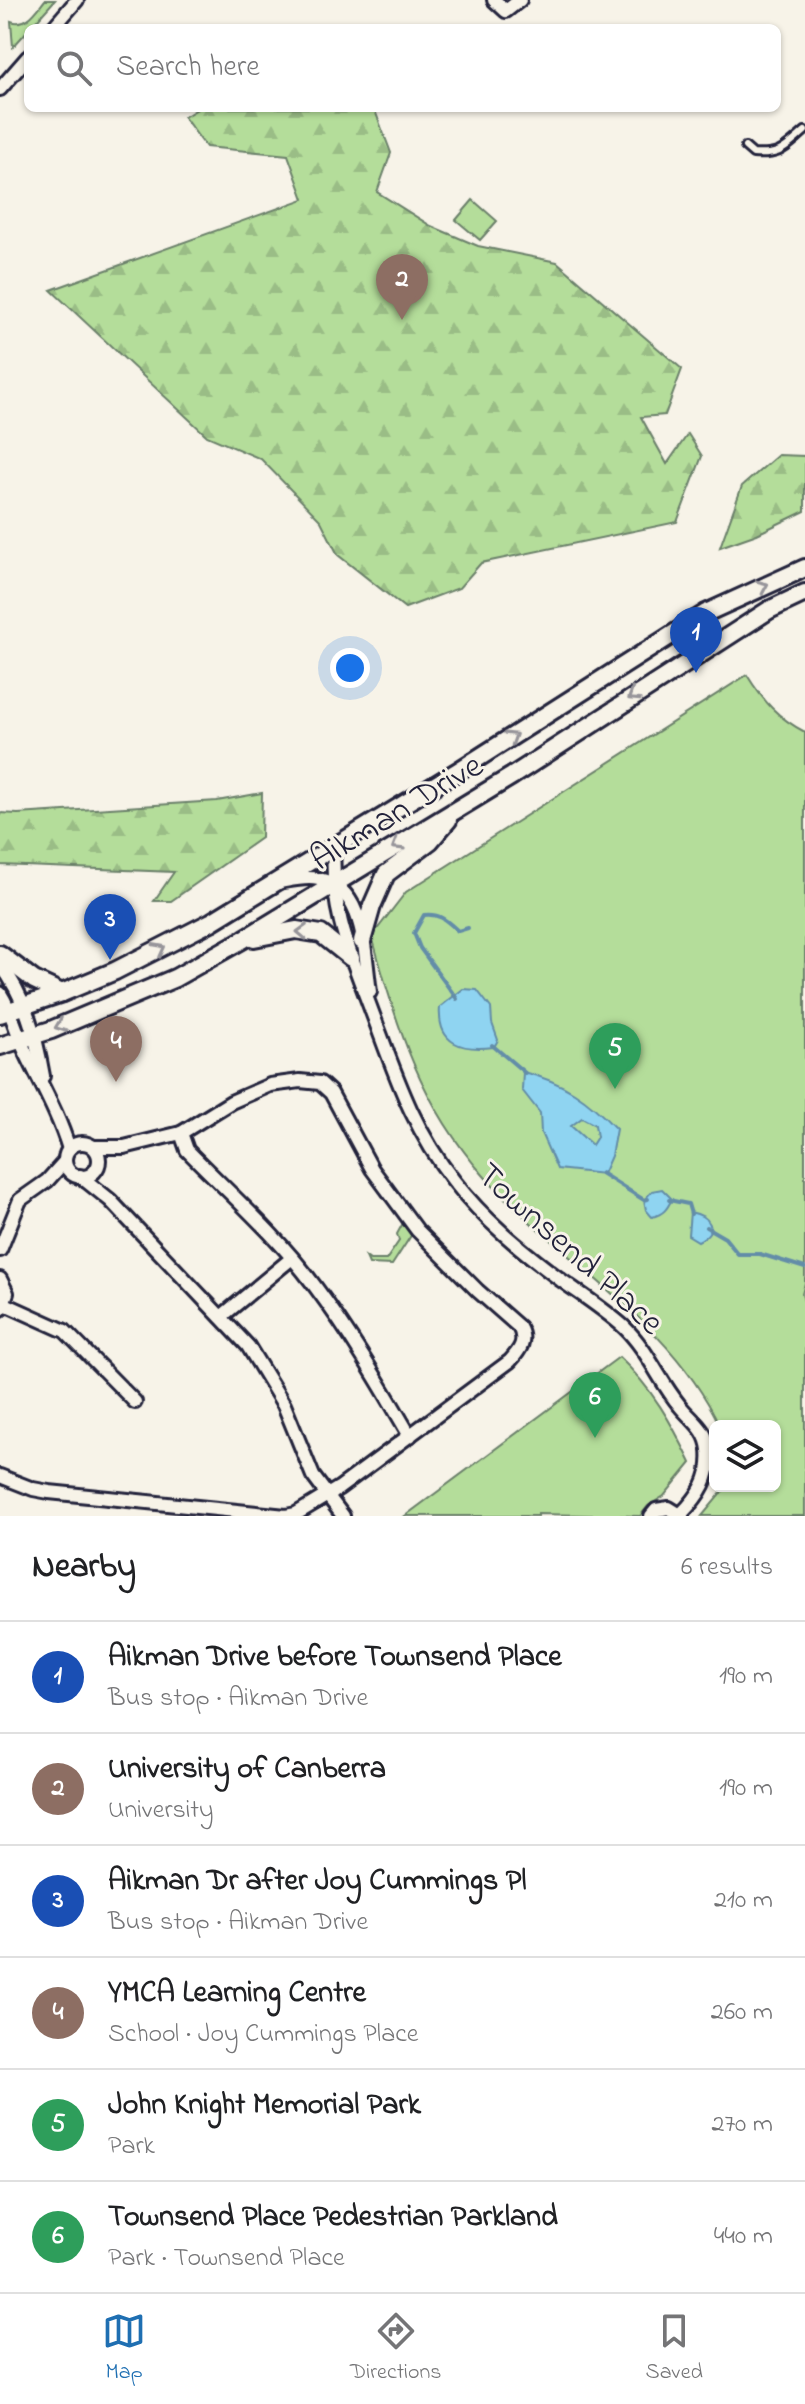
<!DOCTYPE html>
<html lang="en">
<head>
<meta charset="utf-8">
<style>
  body { margin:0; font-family:"Indie Flower",sans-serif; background:#f2f2f2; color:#202124 }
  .controls { position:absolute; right:24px; bottom:24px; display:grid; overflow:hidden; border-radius:12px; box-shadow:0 2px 6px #0004 }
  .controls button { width:72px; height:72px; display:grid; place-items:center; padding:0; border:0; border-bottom:2px solid #e0e0e0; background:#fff; color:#202124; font:40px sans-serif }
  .you { position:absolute; left:350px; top:668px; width:28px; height:28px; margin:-20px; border:6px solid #fff; border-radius:50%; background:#1a73e8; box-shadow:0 0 0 12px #1a73e833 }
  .badge { display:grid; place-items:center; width:52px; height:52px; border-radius:50%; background:#1f6fb2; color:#fff; font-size:26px; font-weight:700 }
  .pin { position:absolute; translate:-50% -66px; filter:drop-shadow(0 2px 4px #0008) }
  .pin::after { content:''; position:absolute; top:42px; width:28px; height:24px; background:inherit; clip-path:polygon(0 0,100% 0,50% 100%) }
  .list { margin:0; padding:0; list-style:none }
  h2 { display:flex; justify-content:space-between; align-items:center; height:104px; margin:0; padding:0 32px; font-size:34px }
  h2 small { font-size:26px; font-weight:400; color:#757577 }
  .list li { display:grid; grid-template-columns:52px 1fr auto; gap:24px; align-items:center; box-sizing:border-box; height:112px; padding:0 32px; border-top:2px solid #e0e0e0 }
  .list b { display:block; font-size:30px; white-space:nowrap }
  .list p { margin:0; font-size:26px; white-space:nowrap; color:#757577 }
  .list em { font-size:26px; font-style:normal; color:#757577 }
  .icon { flex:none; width:44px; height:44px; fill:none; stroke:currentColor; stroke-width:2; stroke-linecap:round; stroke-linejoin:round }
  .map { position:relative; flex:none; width:805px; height:1516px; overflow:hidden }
  .search { position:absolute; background:#fff; box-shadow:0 2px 6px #0004; left:24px; right:24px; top:24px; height:88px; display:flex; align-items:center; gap:20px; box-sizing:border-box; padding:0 28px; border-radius:12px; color:#757577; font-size:30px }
  .sheet { height:776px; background:#fff }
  nav { display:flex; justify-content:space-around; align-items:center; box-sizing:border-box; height:112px; border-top:2px solid #e0e0e0; background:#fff; font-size:22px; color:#757577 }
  nav a { display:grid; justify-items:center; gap:4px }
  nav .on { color:#1f6fb2 }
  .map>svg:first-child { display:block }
</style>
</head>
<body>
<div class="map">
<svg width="805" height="1516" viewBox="0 0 805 1516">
  <defs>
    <pattern id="forest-firs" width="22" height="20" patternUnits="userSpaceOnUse" patternTransform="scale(2)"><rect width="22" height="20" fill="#b4dd9a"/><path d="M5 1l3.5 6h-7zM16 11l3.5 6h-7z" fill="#9abd86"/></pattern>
  </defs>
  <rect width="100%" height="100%" fill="#f7f3e8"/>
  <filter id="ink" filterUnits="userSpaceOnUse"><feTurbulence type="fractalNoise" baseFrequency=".0125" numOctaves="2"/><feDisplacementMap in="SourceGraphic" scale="16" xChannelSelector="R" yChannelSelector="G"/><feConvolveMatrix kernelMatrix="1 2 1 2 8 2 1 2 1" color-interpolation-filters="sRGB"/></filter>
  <g filter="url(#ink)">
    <g fill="url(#forest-firs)" stroke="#6b806a" stroke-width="2">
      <path d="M 199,108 L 374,108 L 391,153 L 377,192 L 431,226 L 478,246 L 557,262 L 682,369 L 665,415 L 641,417 L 667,464 L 688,434 L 702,456 L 677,522 L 481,563 L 459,588 L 405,608 L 338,555 L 321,521 L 261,459 L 207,436 L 51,290 L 304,199 L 288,155 L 206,147 L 184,117 Z"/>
      <path d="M 778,455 L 805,456 L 805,511 L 757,534 L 720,547 L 742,486 Z"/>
      <path d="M 262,793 L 261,838 L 171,901 L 154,901 L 174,872 L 0,865 L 0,813 L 18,814 L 217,801 Z"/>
    </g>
    <g fill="#b4dd9a" stroke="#6b806a" stroke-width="2">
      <path d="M 45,0 L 55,0 L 13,47 L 11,21 C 27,27 36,11 45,0 Z"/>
      <path d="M 473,200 L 497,221 L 480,240 L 456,220 Z"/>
      <path d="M 747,675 C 763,701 778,718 805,732 L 805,1283 L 802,1294 L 805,1305 L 805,1516 L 702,1516 L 727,1486 L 775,1486 L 775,1426 L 720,1426 C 670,1319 560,1262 484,1176 C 421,1105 396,1026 372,936 L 406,892 Z"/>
      <path d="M 403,1223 L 412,1234 L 392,1265 L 369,1264 L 366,1257 L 370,1260 L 386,1260 L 399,1241 L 397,1234 Z"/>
      <path d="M 619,1357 C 652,1388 672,1423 691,1463 L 664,1496 L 648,1506 L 640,1516 L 538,1514 L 538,1516 L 405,1516 Z"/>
    </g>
    <g fill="#8fd4f1" stroke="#638da8" stroke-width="2" fill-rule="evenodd">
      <path d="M 463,989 L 477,990 L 491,1008 L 492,1023 L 498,1040 L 494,1047 C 463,1051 437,1045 440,1007 Z"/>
      <path d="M 523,1072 C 564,1082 588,1099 616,1129 L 611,1156 L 603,1174 L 557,1169 L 541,1133 L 540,1113 L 522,1090 ZM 582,1118 L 595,1125 L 597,1137 L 592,1145 L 571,1126 Z"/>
      <path d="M 662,1189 L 672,1199 C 667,1209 664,1214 652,1217 L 646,1210 L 644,1200 L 652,1191 Z"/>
      <path d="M 690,1212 C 710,1216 720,1230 698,1241 L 688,1235 Z"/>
    </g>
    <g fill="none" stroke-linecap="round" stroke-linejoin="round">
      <g stroke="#638da8" stroke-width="4">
        <path d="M 457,999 L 420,948 L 414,933 L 424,915 C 440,913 447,921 458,931 L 468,928"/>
        <path d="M 492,1045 L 525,1073"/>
        <path d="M 601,1173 L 644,1200 L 648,1199"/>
        <path d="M 669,1200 L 688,1204 L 691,1214"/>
        <path d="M 706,1227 L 725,1238 L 738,1254 L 760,1254 L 805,1268"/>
      </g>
      <g stroke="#22223b" stroke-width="12">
        <path id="service" d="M 745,147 L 753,154 C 781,156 785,148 805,131"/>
      </g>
      <g stroke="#22223b" stroke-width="18">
        <g id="minor">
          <path d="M 494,0 L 506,11 L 520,0"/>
          <path d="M 53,28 L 77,0"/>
          <path d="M 0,89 L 28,57"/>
          <path d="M 334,848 C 330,911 351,955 372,1012 C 395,1073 412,1128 454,1181 C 484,1220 521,1250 561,1280 C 582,1295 604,1309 624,1327 C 648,1350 659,1381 680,1406 C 692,1421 707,1429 709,1450 C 712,1477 699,1496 681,1514"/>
          <path d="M 279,882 C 291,880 306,876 318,879 C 366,887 364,953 370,992"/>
          <path d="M 0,964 C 25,996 36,1036 43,1076"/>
          <path d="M 0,993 C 13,1013 17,1036 28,1057 C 43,1088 59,1116 69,1149"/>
          <path d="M 181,1133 L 187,1150 C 230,1194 277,1235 314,1285 C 350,1333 380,1384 410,1436"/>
          <circle cx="82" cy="1160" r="17"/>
          <path d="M 93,1147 L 124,1147 L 181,1133 L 231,1102 L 270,1085 L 300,1081 L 320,1083 L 331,1093 L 372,1169 L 417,1230 L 478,1291 L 519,1327 C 527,1341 520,1350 510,1361 L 339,1488 L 296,1514 L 286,1516"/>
          <path d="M 80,1176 L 110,1200 L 248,1346 L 284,1405 L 313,1476 L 343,1516"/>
          <path d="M 0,1250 L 20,1200 L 47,1181 L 65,1161"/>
          <path d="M 0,1279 L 7,1293 L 1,1309"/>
          <path d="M 5,1304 L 65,1331 L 135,1402"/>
          <path d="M 221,1317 L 292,1258"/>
          <path d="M 0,1476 L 33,1489 L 49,1492 L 286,1516"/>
          <path d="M 651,1516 L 656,1510 L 669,1508 L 682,1516"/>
        </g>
      </g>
      <g stroke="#22223b" stroke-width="22">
        <g id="secondary">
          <path d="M 254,938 L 296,930 L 321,934 L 351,958"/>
          <path d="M 362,941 L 372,906 L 386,874 L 430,841 L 448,820"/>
          <path d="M 0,954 L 34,980 L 62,993"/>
          <path d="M 0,1014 L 62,993 L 115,971 L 211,922 L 458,771 L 706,613 L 805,568"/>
          <path d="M 0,1046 L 51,1030 L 175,978 L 244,939 L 512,776 L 769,610 L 805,593"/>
        </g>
      </g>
      <use href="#service" stroke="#f7f3e8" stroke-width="6"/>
      <use href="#minor" stroke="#f7f3e8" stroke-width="12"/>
      <use href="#secondary" stroke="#f7f3e8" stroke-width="16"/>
    </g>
    <defs><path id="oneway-chevron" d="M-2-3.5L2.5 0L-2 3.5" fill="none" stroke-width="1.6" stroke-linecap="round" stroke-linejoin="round" transform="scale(2)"/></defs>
    <g stroke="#97959a">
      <use href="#oneway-chevron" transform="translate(763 586) rotate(-24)"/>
      <use href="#oneway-chevron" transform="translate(633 696) rotate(147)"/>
      <use href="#oneway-chevron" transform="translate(512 737) rotate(-32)"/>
      <use href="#oneway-chevron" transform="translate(397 845) rotate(149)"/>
      <use href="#oneway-chevron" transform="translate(302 932) rotate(-178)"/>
      <use href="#oneway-chevron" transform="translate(160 949) rotate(-28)"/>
      <use href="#oneway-chevron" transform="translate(60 1026) rotate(159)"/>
    </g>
  </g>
  <g text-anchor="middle" stroke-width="6" stroke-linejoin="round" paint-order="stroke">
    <g font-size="36" fill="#22223b" stroke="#f7f3e8">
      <text transform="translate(395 810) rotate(-31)" y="13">Aikman Drive</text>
      <text transform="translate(572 1247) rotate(42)" y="13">Townsend Place</text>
    </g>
  </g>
</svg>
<div class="controls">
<button><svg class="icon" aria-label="layers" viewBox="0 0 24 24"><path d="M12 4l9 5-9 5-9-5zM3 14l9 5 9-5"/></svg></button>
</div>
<div class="you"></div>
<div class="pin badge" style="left:696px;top:673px;background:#1a4fb4">1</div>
<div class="pin badge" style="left:402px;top:320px;background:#8d6e63">2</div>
<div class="pin badge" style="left:110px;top:960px;background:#1a4fb4">3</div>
<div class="pin badge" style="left:116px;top:1082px;background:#8d6e63">4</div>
<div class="pin badge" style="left:615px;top:1089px;background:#2e9e5b">5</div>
<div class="pin badge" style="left:595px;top:1438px;background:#2e9e5b">6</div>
<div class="search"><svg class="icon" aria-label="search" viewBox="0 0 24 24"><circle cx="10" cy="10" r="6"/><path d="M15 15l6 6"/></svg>Search here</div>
</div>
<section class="sheet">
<h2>Nearby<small>6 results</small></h2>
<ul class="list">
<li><span class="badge" style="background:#1a4fb4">1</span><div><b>Aikman Drive before Townsend Place</b><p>Bus stop · Aikman Drive</p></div><em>190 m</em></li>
<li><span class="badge" style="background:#8d6e63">2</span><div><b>University of Canberra</b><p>University</p></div><em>190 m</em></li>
<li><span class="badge" style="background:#1a4fb4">3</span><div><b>Aikman Dr after Joy Cummings Pl</b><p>Bus stop · Aikman Drive</p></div><em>210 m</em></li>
<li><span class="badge" style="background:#8d6e63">4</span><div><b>YMCA Learning Centre</b><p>School · Joy Cummings Place</p></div><em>260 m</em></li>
<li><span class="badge" style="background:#2e9e5b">5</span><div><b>John Knight Memorial Park</b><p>Park</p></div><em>270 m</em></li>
<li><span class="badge" style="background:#2e9e5b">6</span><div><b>Townsend Place Pedestrian Parkland</b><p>Park · Townsend Place</p></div><em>440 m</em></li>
</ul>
</section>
<nav>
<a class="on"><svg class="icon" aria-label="map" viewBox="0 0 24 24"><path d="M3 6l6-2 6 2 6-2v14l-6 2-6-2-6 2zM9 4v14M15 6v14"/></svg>Map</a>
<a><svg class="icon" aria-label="directions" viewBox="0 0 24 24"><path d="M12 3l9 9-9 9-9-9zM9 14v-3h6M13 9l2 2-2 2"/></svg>Directions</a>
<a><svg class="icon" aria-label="saved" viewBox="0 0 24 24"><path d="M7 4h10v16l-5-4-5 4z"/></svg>Saved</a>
</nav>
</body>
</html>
